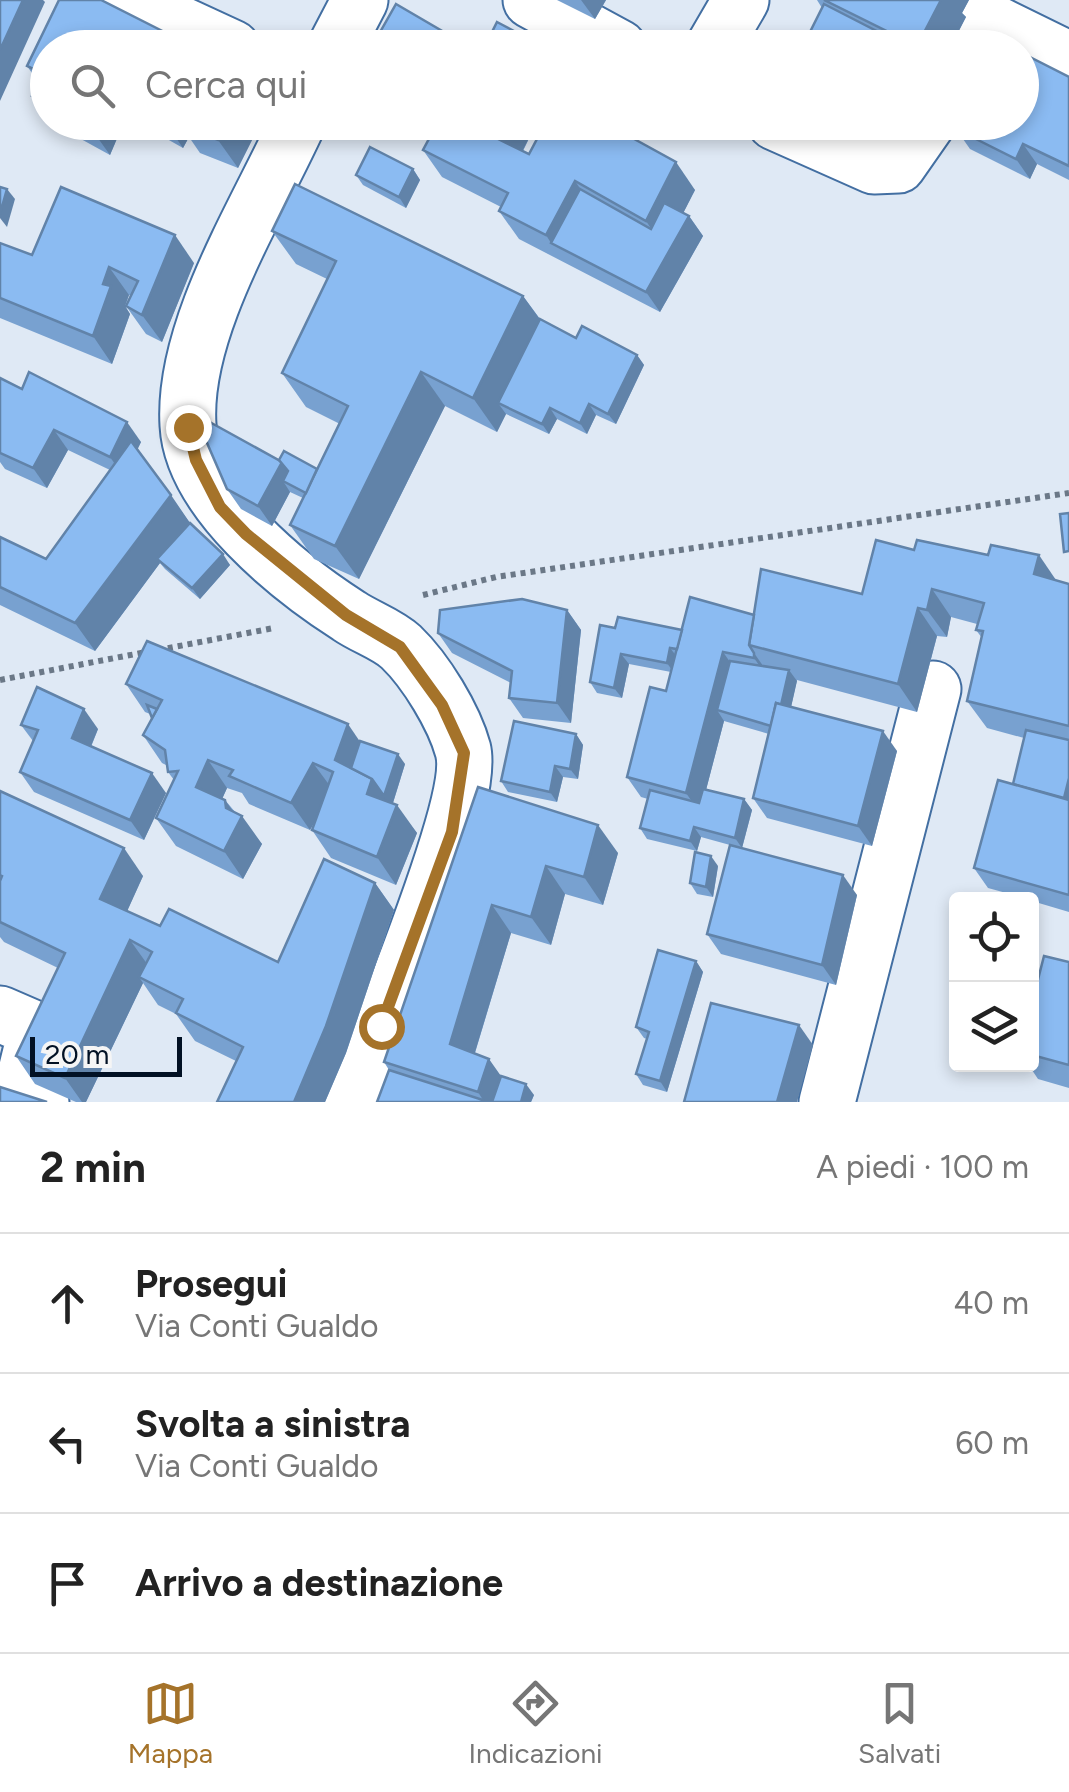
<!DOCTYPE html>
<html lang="it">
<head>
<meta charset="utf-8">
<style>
  body { margin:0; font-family:Figtree,sans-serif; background:#f2f2f2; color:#222 }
  .controls { position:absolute; right:30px; bottom:30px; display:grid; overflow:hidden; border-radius:10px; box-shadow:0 5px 15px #0003 }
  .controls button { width:90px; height:90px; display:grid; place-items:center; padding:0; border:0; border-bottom:2px solid #e0e0e0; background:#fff; color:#222; font:50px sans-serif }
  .scale { position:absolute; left:30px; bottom:25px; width:152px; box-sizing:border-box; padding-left:10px; border:5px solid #021124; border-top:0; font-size:28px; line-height:35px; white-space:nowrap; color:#021124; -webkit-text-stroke:8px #f5f5f5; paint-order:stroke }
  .stop { position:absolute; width:30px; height:30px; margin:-22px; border:8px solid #a5732a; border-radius:50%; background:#fff }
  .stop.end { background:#a5732a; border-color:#fff; box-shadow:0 2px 10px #0008 }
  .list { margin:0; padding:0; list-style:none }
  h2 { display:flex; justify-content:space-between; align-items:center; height:130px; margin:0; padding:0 40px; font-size:42px }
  h2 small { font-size:32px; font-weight:400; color:#767676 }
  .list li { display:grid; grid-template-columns:65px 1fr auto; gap:30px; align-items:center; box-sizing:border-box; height:140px; padding:0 40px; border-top:2px solid #e0e0e0 }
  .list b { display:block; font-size:38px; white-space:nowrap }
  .list p { margin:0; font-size:32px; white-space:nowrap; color:#767676 }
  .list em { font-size:32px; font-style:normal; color:#767676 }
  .icon { flex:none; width:55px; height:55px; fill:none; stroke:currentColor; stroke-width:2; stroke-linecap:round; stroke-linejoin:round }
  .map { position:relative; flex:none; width:1069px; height:1102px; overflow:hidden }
  .search { position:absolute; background:#fff; box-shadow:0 5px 15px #0003; left:30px; right:30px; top:30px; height:110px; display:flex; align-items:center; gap:25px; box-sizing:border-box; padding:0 35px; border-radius:55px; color:#767676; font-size:38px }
  .sheet { height:550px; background:#fff }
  nav { display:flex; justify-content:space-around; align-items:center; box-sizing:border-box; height:140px; border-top:2px solid #e0e0e0; background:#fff; font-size:28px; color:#767676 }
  nav a { display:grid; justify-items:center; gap:5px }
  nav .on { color:#a5732a }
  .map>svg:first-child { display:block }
</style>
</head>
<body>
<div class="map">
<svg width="1069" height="1102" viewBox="0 0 1069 1102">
  <rect width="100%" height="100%" fill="#dfe9f5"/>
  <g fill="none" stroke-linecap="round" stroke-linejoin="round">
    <g stroke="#436fa2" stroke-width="59">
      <g id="minor">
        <path d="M 128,0 L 232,48"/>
        <path d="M 531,0 L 619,48"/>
        <path d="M 335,48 L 360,0"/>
        <path d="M 713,48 L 741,0"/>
        <path d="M 970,48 L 986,19 L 1069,60"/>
        <path d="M 298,122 C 258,210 182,328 188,425 C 192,501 290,578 349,616 C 365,627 387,634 401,647 C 426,671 454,717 463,750 C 476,802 375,1041 351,1102"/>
        <path d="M 775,122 L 874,166 L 898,165 L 928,122"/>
        <path d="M 0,1014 L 30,1027 L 35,1035 L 22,1088 L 25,1095 L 41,1102"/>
        <path d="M 827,1102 L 933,689"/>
      </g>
    </g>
    <g stroke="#6b7887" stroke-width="6" stroke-dasharray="5 5" stroke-linecap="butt">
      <path d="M 423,595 L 496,577 L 1069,493"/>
      <path d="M 158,650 L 274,628"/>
      <path d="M 0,680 L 146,652"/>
    </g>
    <use href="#minor" stroke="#fff" stroke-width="55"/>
  </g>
  <g fill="#78a1d0">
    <path d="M 557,0 L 606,0 L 595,19 Z"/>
    <path d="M 817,0 L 969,0 L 962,13 L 966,17 L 950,48 L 802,48 L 822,8 Z"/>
    <path d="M 379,34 L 465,48 L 391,48 L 386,45 Z"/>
    <path d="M 48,48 L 48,118 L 32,96 L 39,83 L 27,66 Z"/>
    <path d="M 1069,77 L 1069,180 L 1037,164 L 1030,179 L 970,149 L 956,129 Z"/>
    <path d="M 50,122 L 124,122 L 110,155 Z"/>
    <path d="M 137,122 L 261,122 L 238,168 L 200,153 L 189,137 L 183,148 Z"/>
    <path d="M 438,122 L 537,122 L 523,151 L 529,154 L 642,122 L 634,139 L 695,190 L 683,213 L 689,216 L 703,236 L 660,312 L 519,239 L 499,211 L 501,207 L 442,177 L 423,150 Z"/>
    <path d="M 413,169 L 420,180 L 406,208 L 363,185 L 356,175 Z"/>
    <path d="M 272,231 L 523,296 L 540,319 L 576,338 L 637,355 L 644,365 L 616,424 L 596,415 L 587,434 L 557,419 L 549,434 L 506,414 L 497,432 L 445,406 L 359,579 L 314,559 L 290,525 L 303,498 L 290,492 L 272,526 L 241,509 L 227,489 L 279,460 L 317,469 L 340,424 L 306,407 L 282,373 L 327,279 L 296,264 Z"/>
    <path d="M 0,243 L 32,255 L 194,263 L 162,342 L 146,334 L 126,306 L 131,296 L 129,295 L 125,306 L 130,314 L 112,364 L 0,318 Z"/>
    <path d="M 0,378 L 141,442 L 137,450 L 190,523 L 230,565 L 200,599 L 165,569 L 160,563 L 95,651 L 0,605 L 0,537 L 46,559 L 110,470 L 68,450 L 47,488 L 5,469 L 0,462 Z"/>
    <path d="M 914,550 L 1069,584 L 1069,912 L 1032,901 L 1032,900 L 988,888 L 974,868 L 1013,784 L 1024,738 L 987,728 L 967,701 L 982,638 L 976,630 L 977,624 L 951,617 L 947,637 L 937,636 L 917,712 L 797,680 L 791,707 L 897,751 L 872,846 L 767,818 L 753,798 L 769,734 L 724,721 L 706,790 L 744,799 L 752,810 L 742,848 L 857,895 L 836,985 L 721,954 L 707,934 L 730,845 L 701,837 L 697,851 L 647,839 L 640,828 L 648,799 L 641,797 L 627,777 L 666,691 L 671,672 L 629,664 L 622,698 L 597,693 L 590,682 L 615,628 L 682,630 L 862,594 Z"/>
    <path d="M 567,610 L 581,630 L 571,723 L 523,718 L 509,698 L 511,683 L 452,653 L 438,633 Z"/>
    <path d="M 126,684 L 360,741 L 405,764 L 393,803 L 417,833 L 396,885 L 331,858 L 312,830 L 314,823 L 310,830 L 249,804 L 242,793 L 227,788 L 222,799 L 225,800 L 262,844 L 243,879 L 176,846 L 156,818 L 174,780 L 168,772 L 168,766 L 162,763 L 143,735 L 152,718 L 150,714 L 145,712 Z"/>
    <path d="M 21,725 L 98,729 L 91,747 L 166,793 L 144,840 L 34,792 L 20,772 L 33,741 Z"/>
    <path d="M 576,734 L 583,745 L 578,779 L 563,777 L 557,802 L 508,792 L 501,781 Z"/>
    <path d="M 478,787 L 618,853 L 603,905 L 565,894 L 551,945 L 511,933 L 475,1053 L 501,1076 L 534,1095 L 531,1102 L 377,1102 L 389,1070 L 384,1062 Z"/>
    <path d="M 0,791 L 143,876 L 127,911 L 160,926 L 278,962 L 375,883 L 394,910 L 346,1053 L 325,1102 L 217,1102 L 236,1061 L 195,1041 L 176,1014 L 158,1005 L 143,983 L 86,1102 L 76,1102 L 35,1084 L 16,1056 L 58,968 L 4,942 L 0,937 Z"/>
    <path d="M 718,866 L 713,897 L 697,894 L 690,883 Z"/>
    <path d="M 696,961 L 703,972 L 667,1092 L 643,1085 L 636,1074 L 647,1039 L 644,1038 L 636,1027 Z"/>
    <path d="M 1069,962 L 1069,1088 L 1038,1079 L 1028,1064 L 1032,1064 L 1032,1003 Z"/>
  </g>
  <g fill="#6183a9">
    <path d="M 23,0 L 43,0 L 45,2 L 0,101 L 0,50 Z"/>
    <path d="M 581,0 L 606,0 L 595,19 Z"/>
    <path d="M 941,0 L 969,0 L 962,13 L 966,17 L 950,48 L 918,48 L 917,46 Z"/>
    <path d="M 92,122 L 124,122 L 110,155 L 90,127 Z"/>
    <path d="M 165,122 L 196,122 L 181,125 L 189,137 L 183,148 Z"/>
    <path d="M 227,122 L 261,122 L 238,168 L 218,140 Z"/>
    <path d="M 503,122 L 537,122 L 515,166 L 496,138 Z"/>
    <path d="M 608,122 L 642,122 L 627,152 L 607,124 Z"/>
    <path d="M 1023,144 L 1037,164 L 1030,179 L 1016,159 Z"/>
    <path d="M 676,162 L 695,190 L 665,249 L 646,221 Z"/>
    <path d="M 413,169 L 420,180 L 406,208 L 399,197 Z"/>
    <path d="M 575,181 L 594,209 L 551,243 L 546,235 Z"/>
    <path d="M 7,189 L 15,199 L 7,227 L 0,218 L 0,214 Z"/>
    <path d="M 689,216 L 703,236 L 660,312 L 646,292 Z"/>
    <path d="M 175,235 L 194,263 L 162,342 L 142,315 Z"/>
    <path d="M 109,267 L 129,295 L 125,306 L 130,314 L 112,364 L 93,336 L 103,284 Z"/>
    <path d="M 523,296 L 547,329 L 498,403 L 506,414 L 497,432 L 473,398 Z"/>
    <path d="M 637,355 L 644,365 L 616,424 L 608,414 Z"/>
    <path d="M 421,372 L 445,406 L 359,579 L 335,546 Z"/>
    <path d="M 589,404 L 596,415 L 587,434 L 580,423 Z"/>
    <path d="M 550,408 L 557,419 L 549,434 L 542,424 Z"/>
    <path d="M 127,422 L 141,442 L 124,477 L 110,457 Z"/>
    <path d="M 54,430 L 68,450 L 47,488 L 33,468 Z"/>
    <path d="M 282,462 L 296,482 L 283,481 L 290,492 L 272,526 L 258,506 Z"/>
    <path d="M 171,495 L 190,523 L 157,559 L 160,563 L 95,651 L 75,623 Z"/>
    <path d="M 223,554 L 230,565 L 200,599 L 192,588 Z"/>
    <path d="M 1039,555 L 1058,583 L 1034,574 Z"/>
    <path d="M 932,589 L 951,617 L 947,637 L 927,610 Z"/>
    <path d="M 918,608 L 937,636 L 917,712 L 898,684 Z"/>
    <path d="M 567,610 L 581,630 L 571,723 L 557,703 Z"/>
    <path d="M 670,648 L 678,658 L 674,673 L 667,663 Z"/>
    <path d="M 723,652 L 737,672 L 717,710 L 724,721 L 700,813 L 686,793 Z"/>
    <path d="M 754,653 L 768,673 L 768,678 L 754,658 Z"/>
    <path d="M 621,654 L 629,664 L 622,698 L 614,688 Z"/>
    <path d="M 789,670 L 797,681 L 784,738 L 776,727 Z"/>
    <path d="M 84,709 L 98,729 L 86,758 L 72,738 Z"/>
    <path d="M 348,724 L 367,752 L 357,782 L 335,760 Z"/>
    <path d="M 883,731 L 897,751 L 872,846 L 858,826 Z"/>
    <path d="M 576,734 L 583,745 L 578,779 L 570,769 Z"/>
    <path d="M 398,754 L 405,764 L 387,822 L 367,794 L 372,779 Z"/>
    <path d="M 208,760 L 227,788 L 215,815 L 196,787 Z"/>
    <path d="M 313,763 L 333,790 L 310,830 L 291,803 Z"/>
    <path d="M 555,766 L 563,777 L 557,802 L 550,792 Z"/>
    <path d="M 152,773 L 166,793 L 144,840 L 130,820 Z"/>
    <path d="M 1069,778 L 1069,814 L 1063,805 Z"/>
    <path d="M 744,799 L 752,810 L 742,848 L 735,838 Z"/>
    <path d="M 225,800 L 240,821 L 242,816 L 262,844 L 243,879 L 224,851 L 226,808 Z"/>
    <path d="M 397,805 L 417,833 L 396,885 L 377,857 Z"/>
    <path d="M 598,825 L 618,853 L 603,905 L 584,877 Z"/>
    <path d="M 694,827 L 701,837 L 697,851 L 690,841 Z"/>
    <path d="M 124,848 L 143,876 L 120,927 L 100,899 Z"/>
    <path d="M 711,856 L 718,866 L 713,897 L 706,887 Z"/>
    <path d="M 546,866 L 565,894 L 551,945 L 531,917 Z"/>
    <path d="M 843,875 L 857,895 L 836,985 L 822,965 Z"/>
    <path d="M 375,883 L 394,910 L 346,1053 L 325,1102 L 294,1102 Z"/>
    <path d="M 492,905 L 511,933 L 469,1072 L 450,1044 Z"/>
    <path d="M 130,940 L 150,968 L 139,977 L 143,983 L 86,1102 L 82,1102 L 65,1078 Z"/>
    <path d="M 696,961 L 703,972 L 667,1092 L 660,1081 Z"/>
    <path d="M 799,1025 L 813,1045 L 797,1102 L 777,1102 Z"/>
    <path d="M 489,1059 L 508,1086 L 503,1102 L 482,1102 L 483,1100 L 478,1092 Z"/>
    <path d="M 526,1084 L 534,1095 L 531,1102 L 521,1102 Z"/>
  </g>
  <g fill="#8bbbf2" stroke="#6183a9" stroke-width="2.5">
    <path d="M 0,0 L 23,0 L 0,50 Z"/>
    <path d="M 59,0 L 101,0 L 196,48 L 48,48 L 48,104 L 32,96 L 44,74 L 27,66 Z"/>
    <path d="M 824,0 L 941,0 L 917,46 Z"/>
    <path d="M 396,4 L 461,42 L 458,48 L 402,48 L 379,34 Z"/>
    <path d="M 824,4 L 898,42 L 895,48 L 802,48 Z"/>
    <path d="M 497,22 L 546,48 L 484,48 Z"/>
    <path d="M 1000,42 L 1011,48 L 998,48 Z"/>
    <path d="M 1022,53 L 1069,77 L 1069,166 L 1023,144 L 1016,159 L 956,129 L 959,122 L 1022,122 Z"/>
    <path d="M 182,122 L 227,122 L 218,140 L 181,125 Z"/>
    <path d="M 438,122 L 503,122 L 496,138 L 529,154 L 546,122 L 608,122 L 607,124 L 676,162 L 646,221 L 575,181 L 546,235 L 499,211 L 508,193 L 423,150 Z"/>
    <path d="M 370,147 L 413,169 L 399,197 L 356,175 Z"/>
    <path d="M 295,184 L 523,296 L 473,398 L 421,372 L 335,546 L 290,525 L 348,406 L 282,373 L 336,261 L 272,231 Z"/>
    <path d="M 0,187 L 7,189 L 0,214 Z"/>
    <path d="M 61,187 L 175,235 L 142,315 L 126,306 L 138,281 L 109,267 L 103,284 L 111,286 L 93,336 L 0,298 L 0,243 L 32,255 Z"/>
    <path d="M 580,189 L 651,229 L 664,203 L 689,216 L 646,292 L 551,243 Z"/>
    <path d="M 540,319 L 576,338 L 582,326 L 637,355 L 608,414 L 589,404 L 580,423 L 550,408 L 542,424 L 498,403 Z"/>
    <path d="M 29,372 L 127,422 L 110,457 L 54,430 L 33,468 L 0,453 L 0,378 L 22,389 Z"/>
    <path d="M 206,420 L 282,462 L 258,506 L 227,489 L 201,429 Z"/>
    <path d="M 131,441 L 171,495 L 75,623 L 0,587 L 0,537 L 46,559 Z"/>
    <path d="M 284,451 L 317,469 L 306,493 L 283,481 L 288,471 L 279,460 Z"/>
    <path d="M 1069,513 L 1069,551 L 1064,552 L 1060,514 Z"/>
    <path d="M 190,523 L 223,554 L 192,588 L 157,559 Z"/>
    <path d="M 876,540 L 914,550 L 917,540 L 988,555 L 991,545 L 1039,555 L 1034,574 L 1069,584 L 1069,726 L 967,701 L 983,631 L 976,630 L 984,603 L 932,589 L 927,610 L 918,608 L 898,684 L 749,645 L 761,569 L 862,594 Z"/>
    <path d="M 690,597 L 754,615 L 749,645 L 754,653 L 754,658 L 723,652 L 686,793 L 627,777 L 650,687 L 666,691 Z"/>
    <path d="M 522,599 L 567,610 L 557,703 L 509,698 L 512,671 L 438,633 L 440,610 Z"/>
    <path d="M 618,617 L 682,630 L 677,649 L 670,648 L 667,663 L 621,654 L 614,688 L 590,682 L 600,625 L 615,628 Z"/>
    <path d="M 147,641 L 348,724 L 335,760 L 372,779 L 367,794 L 397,805 L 377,857 L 312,830 L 333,772 L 313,763 L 291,803 L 229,776 L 233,770 L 208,760 L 196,787 L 225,800 L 226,808 L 242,816 L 224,851 L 156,818 L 178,771 L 168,772 L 165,750 L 143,735 L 162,700 L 126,684 Z"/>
    <path d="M 730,661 L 789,670 L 781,705 L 776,703 L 771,726 L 717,710 Z"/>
    <path d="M 37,687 L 84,709 L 72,738 L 152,773 L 130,820 L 20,772 L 38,730 L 21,725 Z"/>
    <path d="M 776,703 L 883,731 L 858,826 L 753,798 Z"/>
    <path d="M 147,705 L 157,709 L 152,718 Z"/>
    <path d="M 514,721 L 576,734 L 570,769 L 555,766 L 550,792 L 501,781 Z"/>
    <path d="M 1026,730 L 1069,740 L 1069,778 L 1064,798 L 1013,784 Z"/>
    <path d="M 360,741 L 398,754 L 384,796 L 372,779 L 351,768 Z"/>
    <path d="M 998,780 L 1069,800 L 1069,895 L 974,868 Z"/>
    <path d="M 478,787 L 598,825 L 584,877 L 546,866 L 531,917 L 492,905 L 450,1044 L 489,1059 L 478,1092 L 384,1062 Z"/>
    <path d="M 703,789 L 744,799 L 735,838 L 694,827 L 690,841 L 640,828 L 650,790 L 699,803 Z"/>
    <path d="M 0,791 L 124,848 L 100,899 L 160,926 L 169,909 L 278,962 L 324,859 L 375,883 L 326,1026 L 294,1102 L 217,1102 L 243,1047 L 176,1013 L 183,999 L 139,977 L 152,952 L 130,940 L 65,1078 L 16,1056 L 65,953 L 0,922 L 0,881 L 2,876 L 0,875 Z"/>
    <path d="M 730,845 L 843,875 L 822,965 L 707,934 Z"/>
    <path d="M 695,852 L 711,856 L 706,887 L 690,883 Z"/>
    <path d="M 658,950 L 696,961 L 660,1081 L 636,1074 L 649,1032 L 636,1027 Z"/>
    <path d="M 1044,956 L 1069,962 L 1069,1065 L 1032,1055 L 1032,1003 Z"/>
    <path d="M 711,1003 L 799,1025 L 777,1102 L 684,1102 Z"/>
    <path d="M 389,1070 L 483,1100 L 482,1102 L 377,1102 Z"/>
    <path d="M 501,1076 L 526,1084 L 521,1102 L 492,1102 Z"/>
    <path d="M 0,1087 L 47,1102 L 0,1102 Z"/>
  </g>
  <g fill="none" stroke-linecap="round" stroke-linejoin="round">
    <path stroke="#a5732a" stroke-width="12" d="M 188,427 L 196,460 L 220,507 L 246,534 L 346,615 L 400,647 L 442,705 L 464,753 L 452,832 L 381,1026"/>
  </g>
</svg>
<div class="controls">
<button><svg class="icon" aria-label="locate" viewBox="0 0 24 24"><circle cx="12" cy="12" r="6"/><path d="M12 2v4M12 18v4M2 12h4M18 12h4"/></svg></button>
<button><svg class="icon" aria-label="layers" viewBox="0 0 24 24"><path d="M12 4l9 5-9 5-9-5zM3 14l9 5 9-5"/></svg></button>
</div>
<div class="scale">20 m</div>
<div class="stop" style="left:381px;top:1026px"></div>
<div class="stop end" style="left:188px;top:427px"></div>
<div class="search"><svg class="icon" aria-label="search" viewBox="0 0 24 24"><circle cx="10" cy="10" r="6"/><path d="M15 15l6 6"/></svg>Cerca qui</div>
</div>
<section class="sheet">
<h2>2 min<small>A piedi · 100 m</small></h2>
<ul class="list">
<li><svg class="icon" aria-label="ahead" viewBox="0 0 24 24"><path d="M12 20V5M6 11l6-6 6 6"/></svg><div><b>Prosegui</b><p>Via Conti Gualdo</p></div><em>40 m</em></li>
<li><svg class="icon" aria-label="left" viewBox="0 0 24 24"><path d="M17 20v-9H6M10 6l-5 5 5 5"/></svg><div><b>Svolta a sinistra</b><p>Via Conti Gualdo</p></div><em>60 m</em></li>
<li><svg class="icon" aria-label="arrive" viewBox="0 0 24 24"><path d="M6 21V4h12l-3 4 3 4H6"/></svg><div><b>Arrivo a destinazione</b></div></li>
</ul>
</section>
<nav>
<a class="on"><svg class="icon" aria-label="map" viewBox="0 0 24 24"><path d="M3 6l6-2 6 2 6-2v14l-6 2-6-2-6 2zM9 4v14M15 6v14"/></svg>Mappa</a>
<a><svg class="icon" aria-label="directions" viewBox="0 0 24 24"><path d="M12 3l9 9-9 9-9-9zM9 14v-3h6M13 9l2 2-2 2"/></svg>Indicazioni</a>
<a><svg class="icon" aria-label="saved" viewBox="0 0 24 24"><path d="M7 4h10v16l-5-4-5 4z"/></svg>Salvati</a>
</nav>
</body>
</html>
